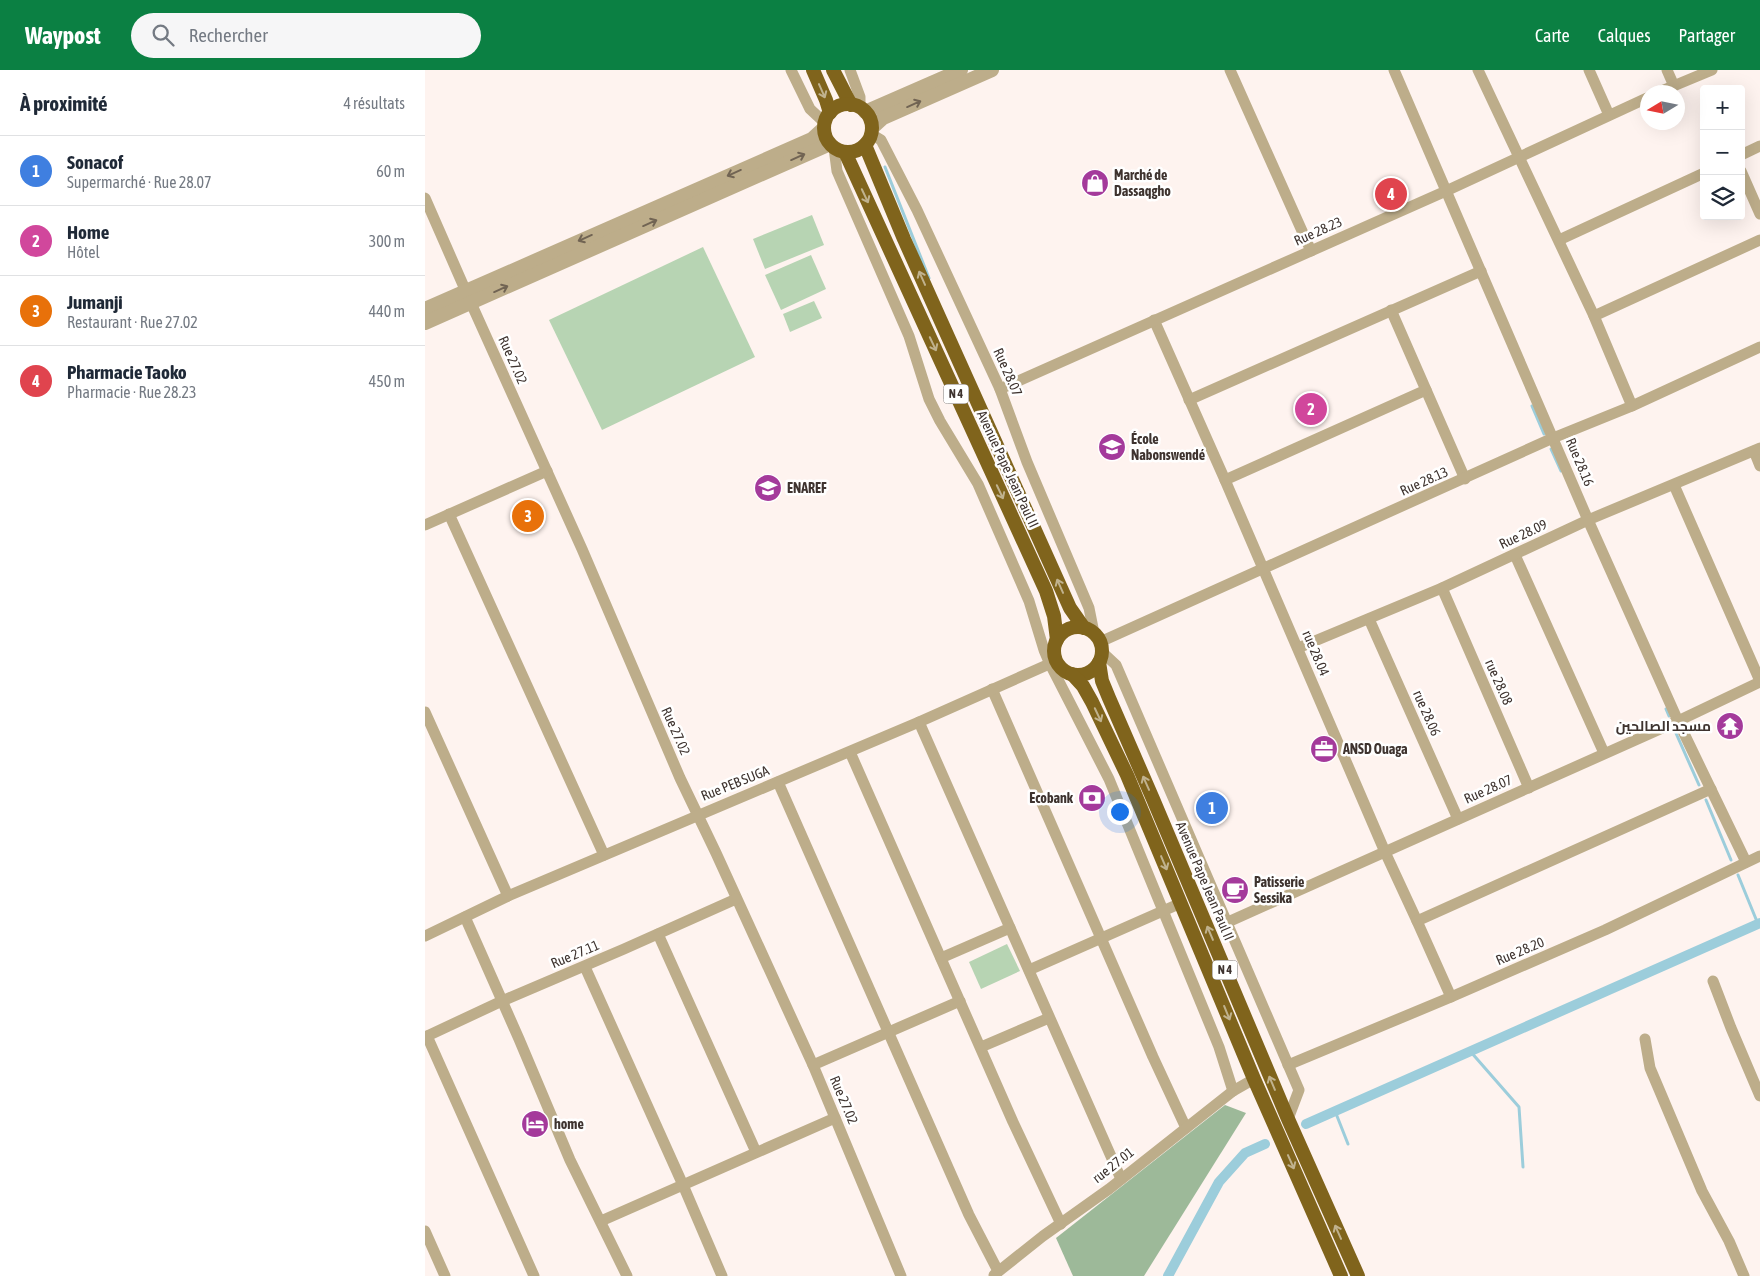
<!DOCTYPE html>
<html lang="fr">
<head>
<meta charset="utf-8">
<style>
  body { margin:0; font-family:"Asap Condensed",Cairo,sans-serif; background:#f6f6f7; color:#1f2937 }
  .controls { position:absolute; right:15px; top:15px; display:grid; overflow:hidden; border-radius:5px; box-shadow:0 5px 20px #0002 }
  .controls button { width:45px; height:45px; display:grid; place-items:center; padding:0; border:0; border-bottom:1px solid #e0e1e3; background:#fff; color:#1f2937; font:25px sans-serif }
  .compass { position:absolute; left:1215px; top:15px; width:45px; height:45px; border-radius:50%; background:#fff; box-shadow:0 5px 20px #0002; rotate:260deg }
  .you { position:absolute; left:694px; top:741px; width:18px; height:18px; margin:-12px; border:4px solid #fff; border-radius:50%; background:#1a73e8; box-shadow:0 0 0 8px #1a73e833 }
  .badge { display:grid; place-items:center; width:32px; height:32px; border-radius:50%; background:#0b8043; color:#fff; font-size:16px; font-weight:700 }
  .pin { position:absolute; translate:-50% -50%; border:2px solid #fff; box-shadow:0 1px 5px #0006 }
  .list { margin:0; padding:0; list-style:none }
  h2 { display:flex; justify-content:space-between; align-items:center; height:65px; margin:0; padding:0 20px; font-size:21px }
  h2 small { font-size:16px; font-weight:400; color:#747a83 }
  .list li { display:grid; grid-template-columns:32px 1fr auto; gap:15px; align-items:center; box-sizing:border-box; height:70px; padding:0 20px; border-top:1px solid #e0e1e3 }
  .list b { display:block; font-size:19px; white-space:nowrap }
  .list p { margin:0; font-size:16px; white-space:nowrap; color:#747a83 }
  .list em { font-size:16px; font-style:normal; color:#747a83 }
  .icon { flex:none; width:28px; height:28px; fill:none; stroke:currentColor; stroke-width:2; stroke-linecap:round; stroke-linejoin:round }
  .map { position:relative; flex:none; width:1335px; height:1206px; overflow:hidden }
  header { display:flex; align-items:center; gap:30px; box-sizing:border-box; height:70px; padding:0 25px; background:#0b8043; color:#fff }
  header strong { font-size:24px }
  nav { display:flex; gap:28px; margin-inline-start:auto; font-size:18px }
  .search { width:350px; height:45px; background:#f6f6f7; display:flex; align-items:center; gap:12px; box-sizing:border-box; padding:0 18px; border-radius:28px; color:#747a83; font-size:19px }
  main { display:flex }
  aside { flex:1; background:#fff }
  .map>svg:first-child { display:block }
</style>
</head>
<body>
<header>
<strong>Waypost</strong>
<div class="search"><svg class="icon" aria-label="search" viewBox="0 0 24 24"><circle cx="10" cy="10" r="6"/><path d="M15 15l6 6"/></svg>Rechercher</div>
<nav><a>Carte</a><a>Calques</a><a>Partager</a></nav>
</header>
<main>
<aside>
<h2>À proximité<small>4 résultats</small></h2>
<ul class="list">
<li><span class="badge" style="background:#3f7fe0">1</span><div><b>Sonacof</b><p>Supermarché · Rue 28.07</p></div><em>60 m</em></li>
<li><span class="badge" style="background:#d1479c">2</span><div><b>Home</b><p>Hôtel</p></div><em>300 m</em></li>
<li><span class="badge" style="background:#e8710a">3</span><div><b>Jumanji</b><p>Restaurant · Rue 27.02</p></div><em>440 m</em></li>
<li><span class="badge" style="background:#e0444e">4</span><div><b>Pharmacie Taoko</b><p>Pharmacie · Rue 28.23</p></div><em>450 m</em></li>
</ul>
</aside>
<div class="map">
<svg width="1335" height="1206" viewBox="0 0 1335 1206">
  <rect width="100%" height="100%" fill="#fef3ef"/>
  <g fill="#b7d4b3">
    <path d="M 387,145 L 399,175 L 340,199 L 328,169 Z"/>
    <path d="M 278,177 L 330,287 L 177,360 L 124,250 Z"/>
    <path d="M 386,185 L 401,219 L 356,240 L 340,205 Z"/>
    <path d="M 389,231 L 397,248 L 365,262 L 358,244 Z"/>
    <path d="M 582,874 L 595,901 L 556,919 L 544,892 Z"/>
  </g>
  <path fill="#9db999" d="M 800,1035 L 821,1043 L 719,1206 L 648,1206 L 631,1168 Z"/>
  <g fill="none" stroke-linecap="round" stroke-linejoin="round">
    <g stroke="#9ccddb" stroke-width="3">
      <path d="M 460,97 L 504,208"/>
      <path d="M 1107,336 L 1119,364"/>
      <path d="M 1126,379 L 1136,401"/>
      <path d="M 1241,639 L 1244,646"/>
      <path d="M 1250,661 L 1274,715"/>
      <path d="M 1281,730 L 1306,790"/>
      <path d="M 1313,805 L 1333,854"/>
      <path d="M 1045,981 L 1094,1037 L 1098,1097"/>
      <path d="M 910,1041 L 923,1074"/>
    </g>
    <g stroke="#9ccddb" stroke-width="10">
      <path d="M 881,1054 L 1335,853"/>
      <path d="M 743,1206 L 794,1112 L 820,1083 L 840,1074"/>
    </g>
    <g stroke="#bdad8a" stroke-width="11">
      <path d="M 366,0 L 385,39 L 400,53"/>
      <path d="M 425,0 L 435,27 L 435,38"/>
      <path d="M 805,0 L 886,181"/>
      <path d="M 969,0 L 1163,450 L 1253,651 L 1321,792"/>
      <path d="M 1053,0 L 1169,246 L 1207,336"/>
      <path d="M 1164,0 L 1184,45"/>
      <path d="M 1242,0 L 1249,16"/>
      <path d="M 1234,22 L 1287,0"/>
      <path d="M 446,64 L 456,70 L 492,140 L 575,319 L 602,392 L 664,538 L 669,563"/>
      <path d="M 409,78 L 412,101 L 484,266 L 504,329 L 515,351 L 553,414 L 604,531 L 619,580 L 625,594 L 684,709 L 794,977 L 808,1021"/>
      <path d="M 1316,85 L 1335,76"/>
      <path d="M 1316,101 L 1335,144"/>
      <path d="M 0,128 L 46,233 L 157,479 L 255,708 L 291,783 L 388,995 L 476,1206"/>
      <path d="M 1134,170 L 1279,103"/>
      <path d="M 966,240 L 1040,409"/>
      <path d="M 1169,246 L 1335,170"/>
      <path d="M 729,250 L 800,410 L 960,782 L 992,851 L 1026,927"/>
      <path d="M 575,319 L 1021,121 L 1222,28"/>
      <path d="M 764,330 L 1056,201"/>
      <path d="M 1329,381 L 1335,396"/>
      <path d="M 800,410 L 1001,320"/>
      <path d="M 1249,415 L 1335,611"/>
      <path d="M 24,444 L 179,785"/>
      <path d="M 0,455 L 122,401"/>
      <path d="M 1090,485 L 1179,683"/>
      <path d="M 1017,518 L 1104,718"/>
      <path d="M 944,549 L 1033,749"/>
      <path d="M 675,572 L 1128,368 L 1207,336 L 1335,277"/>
      <path d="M 873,578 L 1017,518 L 1163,450 L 1335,378"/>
      <path d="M 677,582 L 691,595 L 874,1020 L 863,1049"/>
      <path d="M 567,619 L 728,987 L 761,1058"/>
      <path d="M 0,642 L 83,826"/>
      <path d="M 494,652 L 696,1109"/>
      <path d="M 425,682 L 588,1052 L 636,1154"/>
      <path d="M 353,712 L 544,1145 L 573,1201"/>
      <path d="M 40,847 L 94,969 L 145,1090 L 202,1206"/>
      <path d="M 992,851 L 1286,719"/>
      <path d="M 803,852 L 1253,651 L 1335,612"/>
      <path d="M 233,864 L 331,1082"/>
      <path d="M 0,866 L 83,826 L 494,652 L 631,591"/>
      <path d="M 516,888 L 585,858"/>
      <path d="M 160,897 L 258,1115 L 297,1206"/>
      <path d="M 604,900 L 756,833"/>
      <path d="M 1288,911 L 1306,958 L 1335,1026"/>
      <path d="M 2,966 L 109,1206"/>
      <path d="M 0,967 L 77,931 L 199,879 L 311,829"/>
      <path d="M 1220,969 L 1225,998 L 1277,1121 L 1304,1171 L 1319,1206"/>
      <path d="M 556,977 L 624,948"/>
      <path d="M 388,995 L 535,931"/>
      <path d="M 863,995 L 1026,927 L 1180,860 L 1335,786"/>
      <path d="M 176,1151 L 410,1048"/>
      <path d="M 0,1161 L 20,1206"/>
      <path d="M 569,1205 L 618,1166 L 684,1119 L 808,1021 L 829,1009"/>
    </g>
    <g stroke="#bdad8a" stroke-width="14">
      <path d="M 440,42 L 536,0"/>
      <path d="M 447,58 L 458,48 L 567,0"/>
      <path d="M 0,239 L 387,69 L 399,58"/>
      <path d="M 0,253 L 405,74"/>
    </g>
    <g stroke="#80641c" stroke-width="14">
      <path d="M 388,0 L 401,30 L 405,43"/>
      <path d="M 408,0 L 426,35"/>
      <circle cx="423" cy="58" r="24"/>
      <path d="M 440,75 L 479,169 L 645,538 L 659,558"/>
      <path d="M 420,82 L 621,521 L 629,546 L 632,570"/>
      <circle cx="653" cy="581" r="24"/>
      <path d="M 674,592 L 677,611 L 684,628 L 728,729 L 863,1049 L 933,1206"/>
      <path d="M 647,604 L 658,616 L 667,632 L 702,705 L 829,1009 L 916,1206"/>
    </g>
  </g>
  <defs><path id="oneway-shaft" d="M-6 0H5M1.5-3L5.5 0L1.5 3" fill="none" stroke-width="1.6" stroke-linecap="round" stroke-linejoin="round" transform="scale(1.25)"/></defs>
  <g stroke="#c0b28e">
    <use href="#oneway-shaft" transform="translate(397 21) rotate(66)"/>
    <use href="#oneway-shaft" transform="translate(440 126) rotate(65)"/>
    <use href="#oneway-shaft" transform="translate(497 208) rotate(-114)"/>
    <use href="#oneway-shaft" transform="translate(508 274) rotate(65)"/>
    <use href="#oneway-shaft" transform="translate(575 422) rotate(65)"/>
    <use href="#oneway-shaft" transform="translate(635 516) rotate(-114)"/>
    <use href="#oneway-shaft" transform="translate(673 645) rotate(65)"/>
    <use href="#oneway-shaft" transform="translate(721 713) rotate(-114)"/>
    <use href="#oneway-shaft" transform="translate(739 793) rotate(67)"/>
    <use href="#oneway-shaft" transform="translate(785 863) rotate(-113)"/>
    <use href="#oneway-shaft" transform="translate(802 943) rotate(68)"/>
    <use href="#oneway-shaft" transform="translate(847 1013) rotate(-113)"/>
    <use href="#oneway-shaft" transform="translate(866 1092) rotate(66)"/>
    <use href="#oneway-shaft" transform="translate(913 1162) rotate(-114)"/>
  </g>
  <g stroke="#716453">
    <use href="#oneway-shaft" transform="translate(489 34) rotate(-24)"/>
    <use href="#oneway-shaft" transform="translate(373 87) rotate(-24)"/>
    <use href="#oneway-shaft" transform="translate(309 103) rotate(156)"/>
    <use href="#oneway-shaft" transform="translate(225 153) rotate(-24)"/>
    <use href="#oneway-shaft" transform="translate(160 168) rotate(156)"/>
    <use href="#oneway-shaft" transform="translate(76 219) rotate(-24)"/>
  </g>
  <defs>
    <g id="shop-disc" transform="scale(1.4375)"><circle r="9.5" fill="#a43a9b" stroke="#fff"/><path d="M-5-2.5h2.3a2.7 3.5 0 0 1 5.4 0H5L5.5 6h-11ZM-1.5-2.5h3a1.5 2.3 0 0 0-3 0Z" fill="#fff"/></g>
    <g id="school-disc" transform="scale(1.4375)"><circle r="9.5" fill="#a43a9b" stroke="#fff"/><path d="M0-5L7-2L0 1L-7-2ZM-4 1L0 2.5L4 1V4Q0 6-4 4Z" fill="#fff"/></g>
    <g id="university-disc" transform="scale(1.4375)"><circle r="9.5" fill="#a43a9b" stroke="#fff"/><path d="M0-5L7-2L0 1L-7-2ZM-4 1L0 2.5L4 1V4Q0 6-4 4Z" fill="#fff"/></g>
    <g id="temple-disc" transform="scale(1.4375)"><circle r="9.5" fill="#a43a9b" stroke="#fff"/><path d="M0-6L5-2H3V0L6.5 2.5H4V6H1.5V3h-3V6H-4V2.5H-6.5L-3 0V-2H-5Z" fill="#fff"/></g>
    <g id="office-disc" transform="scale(1.4375)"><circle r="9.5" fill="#a43a9b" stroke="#fff"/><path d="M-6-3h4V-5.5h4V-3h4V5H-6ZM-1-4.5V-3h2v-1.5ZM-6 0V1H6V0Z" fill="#fff"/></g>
    <g id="bank-disc" transform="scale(1.4375)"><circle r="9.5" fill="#a43a9b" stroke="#fff"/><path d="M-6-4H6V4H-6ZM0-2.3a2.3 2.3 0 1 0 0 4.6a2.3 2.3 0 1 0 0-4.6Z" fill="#fff"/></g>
    <g id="cafe-disc" transform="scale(1.4375)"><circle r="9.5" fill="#a43a9b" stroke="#fff"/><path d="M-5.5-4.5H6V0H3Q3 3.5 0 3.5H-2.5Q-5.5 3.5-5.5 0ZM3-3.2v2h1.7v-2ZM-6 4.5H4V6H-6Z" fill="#fff"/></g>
    <g id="hotel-disc" transform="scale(1.4375)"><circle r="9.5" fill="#a43a9b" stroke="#fff"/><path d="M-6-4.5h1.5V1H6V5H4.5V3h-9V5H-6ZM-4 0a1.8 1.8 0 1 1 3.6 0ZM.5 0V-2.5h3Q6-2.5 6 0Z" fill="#fff"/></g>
  </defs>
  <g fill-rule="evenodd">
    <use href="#shop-disc" x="670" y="113"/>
    <use href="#school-disc" x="687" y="377"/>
    <use href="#university-disc" x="343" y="418"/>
    <use href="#temple-disc" x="1305" y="656"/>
    <use href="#office-disc" x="899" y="679"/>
    <use href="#bank-disc" x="667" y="728"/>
    <use href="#cafe-disc" x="810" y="820"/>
    <use href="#hotel-disc" x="110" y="1054"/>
  </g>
  <g text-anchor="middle" stroke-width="5" stroke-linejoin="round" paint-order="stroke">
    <g fill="#fff" stroke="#78706d" stroke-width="1">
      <rect x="518.5" y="314.5" width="25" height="19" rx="4"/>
      <rect x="787.5" y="890.5" width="25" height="19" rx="4"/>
    </g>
    <g font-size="12" font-weight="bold" fill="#3e332f">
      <text x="531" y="328">N 4</text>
      <text x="800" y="904">N 4</text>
    </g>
    <g font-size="14" font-weight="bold" fill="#3e332f" stroke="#fff" text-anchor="start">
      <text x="689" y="110">Marché de<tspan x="689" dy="16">Dassaqgho</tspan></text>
      <text x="706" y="374">École<tspan x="706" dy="16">Nabonswendé</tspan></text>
      <text x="362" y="423">ENAREF</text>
      <text x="1286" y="661" text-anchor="end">مسجد الصالحين</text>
      <text x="918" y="684">ANSD Ouaga</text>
      <text x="648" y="733" text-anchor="end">Ecobank</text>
      <text x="829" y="817">Patisserie<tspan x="829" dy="16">Sessika</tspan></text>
      <text x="129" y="1059">home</text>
    </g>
    <g font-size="14" fill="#3e332f" stroke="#fff">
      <text transform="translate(893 161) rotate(-24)" y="5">Rue 28.23</text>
      <text transform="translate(88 290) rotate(66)" y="5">Rue 27.02</text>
      <text transform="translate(583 302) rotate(66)" y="5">Rue 28.07</text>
      <text transform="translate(1155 392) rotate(67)" y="5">Rue 28.16</text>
      <text transform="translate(583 399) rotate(65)" y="5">Avenue Pape Jean Paul II</text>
      <text transform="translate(999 411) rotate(-24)" y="5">Rue 28.13</text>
      <text transform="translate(1098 464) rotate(-25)" y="5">Rue 28.09</text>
      <text transform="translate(891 583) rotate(67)" y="5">rue 28.04</text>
      <text transform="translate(1074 612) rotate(66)" y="5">rue 28.08</text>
      <text transform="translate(1002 643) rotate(66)" y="5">rue 28.06</text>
      <text transform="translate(251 661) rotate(66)" y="5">Rue 27.02</text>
      <text transform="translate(310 713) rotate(-22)" y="5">Rue PEB SUGA</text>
      <text transform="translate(1063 719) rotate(-24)" y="5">Rue 28.07</text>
      <text transform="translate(780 811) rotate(67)" y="5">Avenue Pape Jean Paul II</text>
      <text transform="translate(1095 881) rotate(-23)" y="5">Rue 28.20</text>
      <text transform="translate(150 884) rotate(-23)" y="5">Rue 27.11</text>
      <text transform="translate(419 1030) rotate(67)" y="5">Rue 27.02</text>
      <text transform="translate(688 1095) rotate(-38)" y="5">rue 27.01</text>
    </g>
  </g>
</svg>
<div class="controls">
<button>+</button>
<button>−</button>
<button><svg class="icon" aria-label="layers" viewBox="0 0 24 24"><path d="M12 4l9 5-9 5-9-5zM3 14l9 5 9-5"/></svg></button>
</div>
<svg class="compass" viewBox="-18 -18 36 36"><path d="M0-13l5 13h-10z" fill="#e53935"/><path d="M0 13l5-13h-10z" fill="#747a83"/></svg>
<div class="you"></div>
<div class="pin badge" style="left:787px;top:738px;background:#3f7fe0">1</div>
<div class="pin badge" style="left:886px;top:339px;background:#d1479c">2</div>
<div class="pin badge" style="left:103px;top:446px;background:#e8710a">3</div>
<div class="pin badge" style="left:966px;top:124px;background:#e0444e">4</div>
</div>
</main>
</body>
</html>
